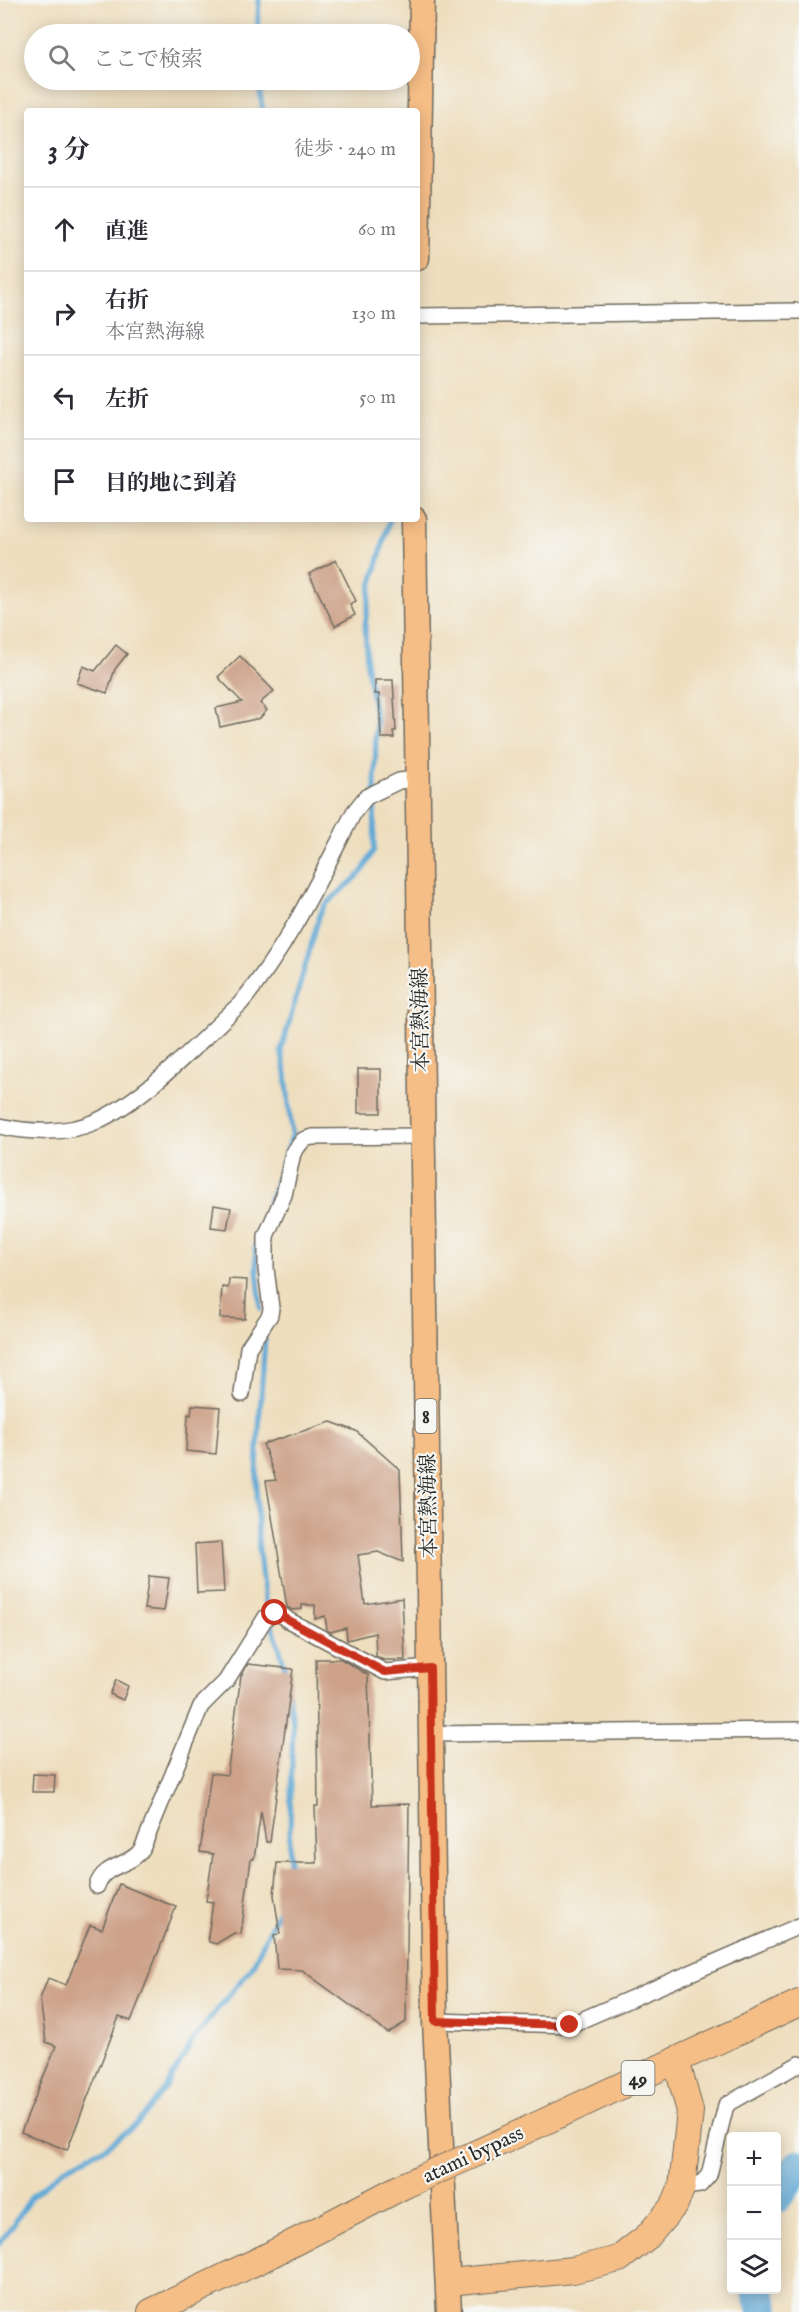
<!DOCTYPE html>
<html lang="ja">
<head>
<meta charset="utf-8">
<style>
  body { margin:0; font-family:"IM FELL English","Noto Serif JP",serif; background:#f7f7f7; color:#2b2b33 }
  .controls { position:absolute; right:18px; bottom:18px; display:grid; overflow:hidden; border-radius:6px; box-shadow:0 3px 15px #0003 }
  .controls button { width:54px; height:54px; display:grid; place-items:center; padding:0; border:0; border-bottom:2px solid #e1e1e2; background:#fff; color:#2b2b33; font:30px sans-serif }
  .stop { position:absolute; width:18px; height:18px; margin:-14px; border:4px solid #c8321e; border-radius:50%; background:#fff }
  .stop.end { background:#c8321e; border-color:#fff; box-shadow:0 2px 6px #0008 }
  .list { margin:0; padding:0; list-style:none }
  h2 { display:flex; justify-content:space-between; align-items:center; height:78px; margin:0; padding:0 24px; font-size:26px }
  h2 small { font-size:20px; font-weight:400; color:#7c7c81 }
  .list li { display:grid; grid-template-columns:39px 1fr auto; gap:18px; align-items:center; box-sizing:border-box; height:84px; padding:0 24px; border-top:2px solid #e1e1e2 }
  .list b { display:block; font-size:22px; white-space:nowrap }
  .list p { margin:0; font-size:20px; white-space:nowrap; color:#7c7c81 }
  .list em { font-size:20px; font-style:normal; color:#7c7c81 }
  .icon { flex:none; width:33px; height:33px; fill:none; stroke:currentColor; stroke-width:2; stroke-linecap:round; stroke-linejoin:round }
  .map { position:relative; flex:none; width:799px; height:2312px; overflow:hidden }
  .search { position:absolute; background:#fff; box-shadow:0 3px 15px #0003; left:24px; top:24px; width:396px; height:66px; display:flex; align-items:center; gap:15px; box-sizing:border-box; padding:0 21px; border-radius:33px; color:#7c7c81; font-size:22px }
  .panel { position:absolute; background:#fff; box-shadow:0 3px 15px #0003; left:24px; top:108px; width:396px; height:414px; border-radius:6px }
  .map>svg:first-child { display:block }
</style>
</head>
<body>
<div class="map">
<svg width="799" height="2312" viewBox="0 0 799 2312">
  <rect width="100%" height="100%" fill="#f6f6f2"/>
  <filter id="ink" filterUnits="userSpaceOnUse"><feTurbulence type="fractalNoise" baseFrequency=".0167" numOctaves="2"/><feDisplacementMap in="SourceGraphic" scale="12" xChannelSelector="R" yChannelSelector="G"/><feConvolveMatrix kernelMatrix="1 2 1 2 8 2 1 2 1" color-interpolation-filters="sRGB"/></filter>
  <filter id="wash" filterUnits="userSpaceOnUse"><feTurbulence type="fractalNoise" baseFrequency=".008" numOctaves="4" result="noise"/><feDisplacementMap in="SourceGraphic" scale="24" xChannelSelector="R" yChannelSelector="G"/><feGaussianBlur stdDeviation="1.35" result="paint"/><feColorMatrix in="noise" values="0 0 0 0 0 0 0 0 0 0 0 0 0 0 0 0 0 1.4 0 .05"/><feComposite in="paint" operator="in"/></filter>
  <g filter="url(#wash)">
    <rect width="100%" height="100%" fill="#eedebe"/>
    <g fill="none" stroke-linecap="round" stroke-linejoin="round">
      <g stroke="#5ea8d5" stroke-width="5">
        <path d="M 257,34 L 259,0"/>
        <path d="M 258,80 L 263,111"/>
        <path d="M 261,1309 L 255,1249 L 258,1234 L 292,1136 L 286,1073 L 281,1051 L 319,917 L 324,906 L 362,872 L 374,850 L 376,721 L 367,666 L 365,625 L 371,587 L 390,519"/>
        <path d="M 265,1339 C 259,1425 250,1513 265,1599 C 270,1624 281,1647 286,1673"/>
        <path d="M 288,1692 L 293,1722 L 289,1868"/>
        <path d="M 0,2244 L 32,2196 L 64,2169 L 106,2147 L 138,2123 L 167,2086 L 195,2037 L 252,1967 L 279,1909"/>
      </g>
      <g stroke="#5ea8d5" stroke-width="33">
        <path d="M 776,2197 L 799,2166"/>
        <path d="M 757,2290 L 764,2312"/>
      </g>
    </g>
    <g id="blocks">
      <g fill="#cda289">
        <path d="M 336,560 L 356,601 L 350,604 L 355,615 L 335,626 L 309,574 Z"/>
        <path d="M 116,645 L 127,654 L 115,669 L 107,693 L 77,683 L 83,666 L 95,671 Z"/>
        <path d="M 240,656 L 274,691 L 260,703 L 267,710 L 260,718 L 220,727 L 216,708 L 242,702 L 218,677 Z"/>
        <path d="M 375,680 L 393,680 L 396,731 L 393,731 L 394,738 L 381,738 L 379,694 L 375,694 Z"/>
        <rect x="358" y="1069" width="23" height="44"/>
        <path d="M 214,1205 L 231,1208 L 227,1229 L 211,1227 Z"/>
        <path d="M 229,1279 L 247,1280 L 245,1319 L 220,1318 L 222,1287 L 228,1288 Z"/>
        <path d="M 192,1405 L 220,1407 L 216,1454 L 186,1451 L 188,1414 L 191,1415 Z"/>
        <path d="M 331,1422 L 356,1431 L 400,1470 L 403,1562 L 378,1552 L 358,1555 L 365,1604 L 402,1598 L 405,1660 L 383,1660 L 376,1656 L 375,1633 L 347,1640 L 346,1628 L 330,1632 L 327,1630 L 325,1616 L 315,1619 L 315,1605 L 302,1605 L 302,1609 L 292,1610 L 287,1607 L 266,1481 L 276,1480 L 263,1444 Z"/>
        <path d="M 221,1542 L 224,1592 L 197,1593 L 195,1544 Z"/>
        <path d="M 149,1576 L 169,1578 L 164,1611 L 144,1609 Z"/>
        <path d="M 316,1659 L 341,1659 L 368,1675 L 372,1805 L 409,1804 L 406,2022 L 388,2033 L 302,1970 L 277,1969 L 274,1935 L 280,1934 L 274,1895 L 277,1863 L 317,1863 L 315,1806 L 318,1806 Z"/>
        <path d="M 248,1664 L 293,1669 L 270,1842 L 266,1842 L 261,1811 L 254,1859 L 251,1859 L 241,1934 L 234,1933 L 216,1944 L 209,1942 L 208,1936 L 213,1902 L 206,1901 L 213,1854 L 200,1852 L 211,1773 L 227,1775 L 241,1676 Z"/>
        <path d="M 116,1680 L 128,1686 L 123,1700 L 110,1694 Z"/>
        <path d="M 33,1774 L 55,1775 L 54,1792 L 32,1792 Z"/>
        <path d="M 119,1884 L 176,1907 L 131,2021 L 119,2017 L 67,2150 L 21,2132 L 56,2046 L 46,2042 L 40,1999 L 48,1978 L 66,1985 L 90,1925 L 102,1929 Z"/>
      </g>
    </g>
  </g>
  <g filter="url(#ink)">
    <use href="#blocks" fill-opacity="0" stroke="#6f6a5e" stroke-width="1.5"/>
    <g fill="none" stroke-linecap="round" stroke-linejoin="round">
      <g stroke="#6f6a5e" stroke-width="18">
        <g id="minor">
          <path d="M 417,316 L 799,311"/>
          <path d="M 0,1126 C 29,1133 67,1134 95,1122 C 146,1099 199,1042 240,1004 C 288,947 320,878 354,812 L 366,797 L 399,781 L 417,779"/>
          <path d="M 242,1394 L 248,1348 L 270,1315 L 271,1308 L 266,1269 L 266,1236 L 284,1195 L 293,1153 L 303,1140 L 312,1137 L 422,1136"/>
          <path d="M 431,1734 L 799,1730"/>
          <path d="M 97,1886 C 104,1863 130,1867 142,1849 L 201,1706 L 226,1681 L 266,1617 C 275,1613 280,1612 288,1620 L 385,1672 L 430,1668"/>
          <path d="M 435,2021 L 570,2025 L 799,1926"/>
          <path d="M 682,2187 L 700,2185 L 709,2175 L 726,2105 L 799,2064"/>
        </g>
      </g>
      <g stroke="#6f6a5e" stroke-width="27">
        <g id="primary">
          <path d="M 417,258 L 422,0"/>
          <path d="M 414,519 L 435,2021 L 449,2312"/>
        </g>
      </g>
      <g stroke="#6f6a5e" stroke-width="28">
        <g id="trunk">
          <path d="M 477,2153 L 799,2003"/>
          <path d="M 449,2282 L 573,2270 L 619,2259 L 648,2236 L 675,2204 L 682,2187 L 690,2111 L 676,2060"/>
          <path d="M 151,2312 L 264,2258 L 405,2185"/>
        </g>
      </g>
      <use href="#minor" stroke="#fff" stroke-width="15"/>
      <use href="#primary" stroke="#f6be87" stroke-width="24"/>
      <use href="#trunk" stroke="#f6be87" stroke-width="26"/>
      <g stroke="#6f6a5e" stroke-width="28" stroke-linecap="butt">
        <path id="trunk-bridge" d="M 405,2185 L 477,2153"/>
      </g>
      <use href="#trunk-bridge" stroke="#f6be87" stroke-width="26"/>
    </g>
  </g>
  <g fill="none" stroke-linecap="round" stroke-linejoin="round" filter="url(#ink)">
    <path stroke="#c8321e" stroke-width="8" d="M 275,1613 L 282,1615 L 288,1620 L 385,1672 L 430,1668 L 435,2021 L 570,2025"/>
  </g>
  <g text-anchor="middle" stroke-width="4.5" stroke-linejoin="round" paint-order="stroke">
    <g fill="#f6f6f2" stroke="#686867" stroke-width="1.5">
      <rect x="415.5" y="1399" width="21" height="34" rx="4.5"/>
      <rect x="621.5" y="2061" width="33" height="34" rx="4.5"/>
    </g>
    <g font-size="20" font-weight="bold" fill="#2b2b2b">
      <text x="426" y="1423">8</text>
      <text x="638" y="2085">49</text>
    </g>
    <g font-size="21" fill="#2b2b2b" stroke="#f6f6f2">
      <text transform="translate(420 1020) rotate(-91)" y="7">本宮熱海線</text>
      <text transform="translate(428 1506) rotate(-91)" y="7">本宮熱海線</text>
      <text transform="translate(473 2154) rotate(-25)" y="7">atami bypass</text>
    </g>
  </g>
</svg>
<div class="controls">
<button>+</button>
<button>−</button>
<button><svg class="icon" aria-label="layers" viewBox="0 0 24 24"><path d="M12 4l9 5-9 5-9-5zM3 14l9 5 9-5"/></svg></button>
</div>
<div class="stop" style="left:275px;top:1613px"></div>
<div class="stop end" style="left:570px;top:2025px"></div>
<div class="search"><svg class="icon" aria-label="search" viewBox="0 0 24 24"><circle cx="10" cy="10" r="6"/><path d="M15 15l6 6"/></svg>ここで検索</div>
<section class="panel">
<h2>3 分<small>徒歩 · 240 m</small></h2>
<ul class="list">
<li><svg class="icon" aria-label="ahead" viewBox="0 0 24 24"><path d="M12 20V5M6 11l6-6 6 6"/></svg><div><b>直進</b></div><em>60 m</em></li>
<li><svg class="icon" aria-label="right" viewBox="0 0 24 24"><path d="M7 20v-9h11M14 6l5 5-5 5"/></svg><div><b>右折</b><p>本宮熱海線</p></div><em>130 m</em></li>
<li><svg class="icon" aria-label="left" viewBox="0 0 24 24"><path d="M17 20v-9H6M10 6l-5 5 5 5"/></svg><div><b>左折</b></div><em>50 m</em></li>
<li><svg class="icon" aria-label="arrive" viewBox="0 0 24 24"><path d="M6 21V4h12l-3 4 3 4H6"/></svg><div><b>目的地に到着</b></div></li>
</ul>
</section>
</div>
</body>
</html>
